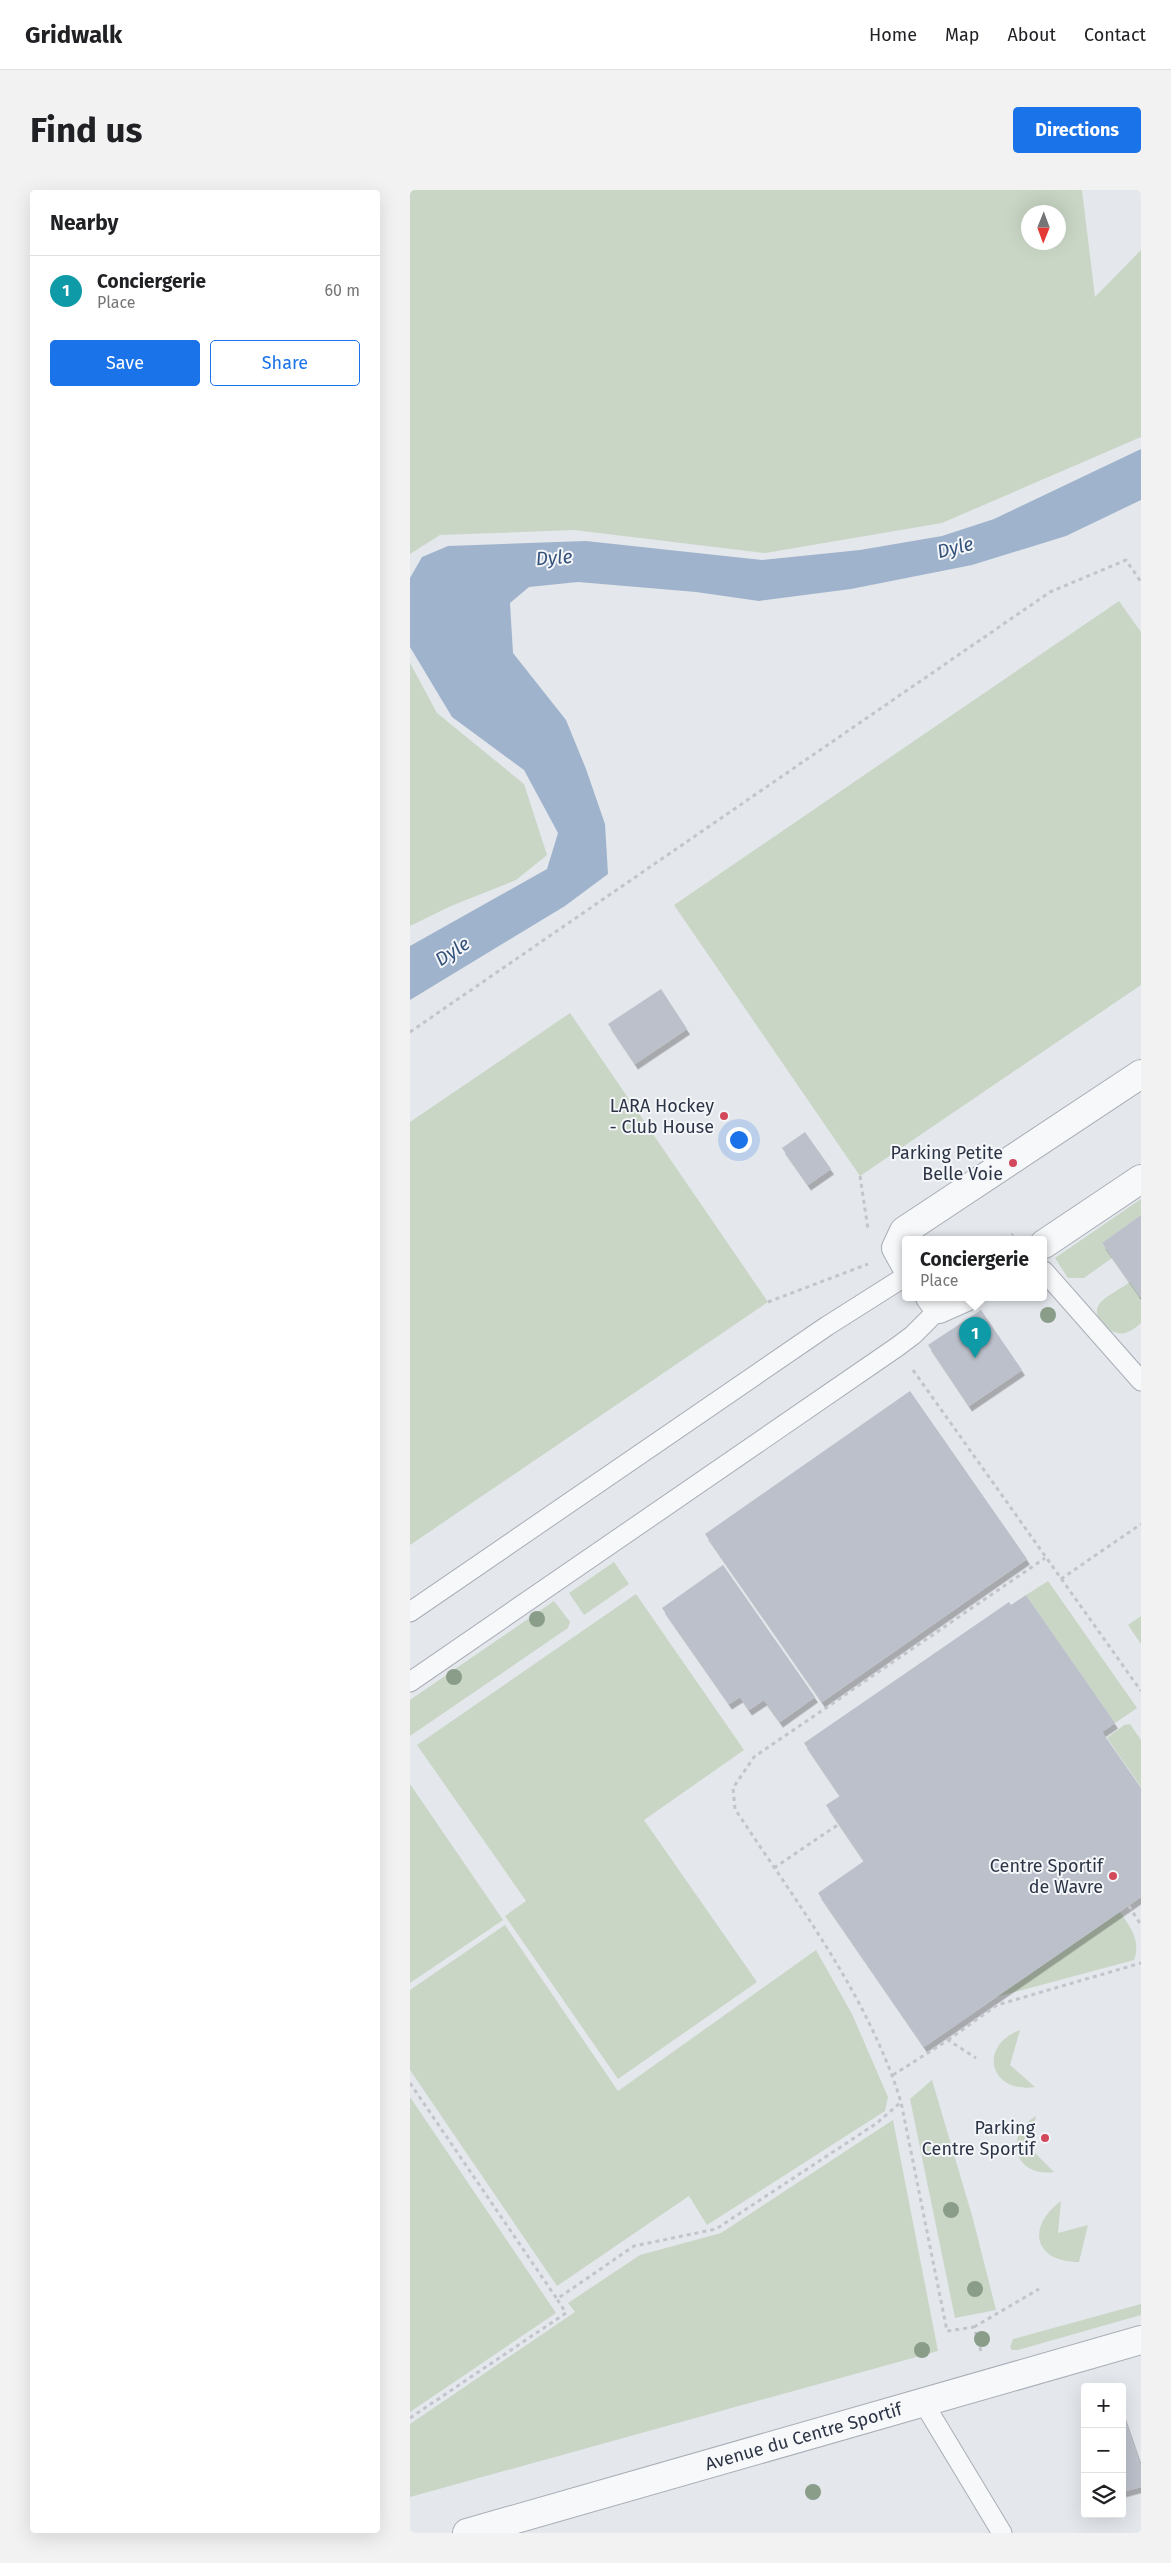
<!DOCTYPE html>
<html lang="en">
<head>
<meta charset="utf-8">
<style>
  body { margin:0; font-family:"Fira Sans",sans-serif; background:#f2f2f2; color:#202124 }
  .controls { position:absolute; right:15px; bottom:15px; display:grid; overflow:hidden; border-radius:5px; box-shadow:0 5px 20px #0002 }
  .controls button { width:45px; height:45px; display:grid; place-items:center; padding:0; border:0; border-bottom:1px solid #e0e0e0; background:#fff; color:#202124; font:25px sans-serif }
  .compass { position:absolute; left:611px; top:15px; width:45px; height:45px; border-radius:50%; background:#fff; box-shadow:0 5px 20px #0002; rotate:181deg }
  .you { position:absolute; left:328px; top:949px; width:18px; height:18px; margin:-12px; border:4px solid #fff; border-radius:50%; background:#1a73e8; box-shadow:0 0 0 8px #1a73e833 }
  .badge { display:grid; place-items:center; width:32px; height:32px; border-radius:50%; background:#1a73e8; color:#fff; font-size:16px; font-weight:700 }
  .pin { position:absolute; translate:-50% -41px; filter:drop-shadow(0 1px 2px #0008) }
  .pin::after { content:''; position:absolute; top:26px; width:18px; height:15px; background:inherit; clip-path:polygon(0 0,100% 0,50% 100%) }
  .popup { position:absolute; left:492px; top:1046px; width:145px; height:65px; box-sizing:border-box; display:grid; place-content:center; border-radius:5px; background:#fff; filter:drop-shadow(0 1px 4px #0005); font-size:16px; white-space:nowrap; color:#757577 }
  .popup b { font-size:19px; color:#202124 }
  .popup::after { content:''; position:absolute; left:50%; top:100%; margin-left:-10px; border:10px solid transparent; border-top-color:#fff }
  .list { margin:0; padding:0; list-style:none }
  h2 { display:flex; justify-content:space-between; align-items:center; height:65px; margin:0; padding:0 20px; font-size:21px }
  h2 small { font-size:16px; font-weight:400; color:#757577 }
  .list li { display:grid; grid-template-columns:32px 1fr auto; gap:15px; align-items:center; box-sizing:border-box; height:70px; padding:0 20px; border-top:1px solid #e0e0e0 }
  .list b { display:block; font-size:19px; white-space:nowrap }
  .list p { margin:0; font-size:16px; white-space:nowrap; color:#757577 }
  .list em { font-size:16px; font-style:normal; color:#757577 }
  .actions { display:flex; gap:10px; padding:15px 20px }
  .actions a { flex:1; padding:11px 0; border:1px solid #1a73e8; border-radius:5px; text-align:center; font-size:18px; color:#1a73e8 }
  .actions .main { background:#1a73e8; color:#fff }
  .icon { flex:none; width:28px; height:28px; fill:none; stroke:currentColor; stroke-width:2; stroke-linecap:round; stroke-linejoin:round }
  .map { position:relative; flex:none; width:731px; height:2343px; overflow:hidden; border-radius:5px }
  header { display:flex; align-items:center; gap:30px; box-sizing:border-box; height:70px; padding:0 25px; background:#fff; border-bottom:1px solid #e0e0e0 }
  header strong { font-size:24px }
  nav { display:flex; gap:28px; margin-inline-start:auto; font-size:18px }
  .intro { display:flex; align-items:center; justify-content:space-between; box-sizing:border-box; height:120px; padding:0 30px }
  h1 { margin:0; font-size:35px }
  .button { padding:12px 22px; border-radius:5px; background:#1a73e8; color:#fff; font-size:18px; font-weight:700 }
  main { display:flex; gap:30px; padding:0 30px }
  aside { flex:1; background:#fff; border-radius:5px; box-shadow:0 5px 20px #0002 }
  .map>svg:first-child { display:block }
</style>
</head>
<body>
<header>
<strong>Gridwalk</strong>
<nav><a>Home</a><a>Map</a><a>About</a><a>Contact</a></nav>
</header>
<div class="intro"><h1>Find us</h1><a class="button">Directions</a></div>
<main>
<aside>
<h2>Nearby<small></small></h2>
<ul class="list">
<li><span class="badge" style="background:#0f9aa8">1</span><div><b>Conciergerie</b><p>Place</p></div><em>60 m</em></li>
</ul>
<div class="actions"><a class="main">Save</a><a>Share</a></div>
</aside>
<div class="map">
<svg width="731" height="2343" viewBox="0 0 731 2343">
  <defs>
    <filter id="shadow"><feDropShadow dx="3" dy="5.5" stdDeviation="0" flood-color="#0004"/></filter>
  </defs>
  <rect width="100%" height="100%" fill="#e4e7ec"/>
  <g fill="#c9d6c5" fill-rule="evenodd">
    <path d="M 0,0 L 672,0 L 685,107 L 731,60 L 731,247 L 532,333 L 355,363 L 164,340 L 30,345 L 0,364 ZM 618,22 L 648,22 L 648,52 L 618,52 Z"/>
    <path d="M 709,411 L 731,442 L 731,795 L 450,986 L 264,715 Z"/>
    <path d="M 0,473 L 27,523 L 114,594 L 137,665 L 106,690 L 41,716 L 0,736 Z"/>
    <path d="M 160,823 L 358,1112 L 0,1355 L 0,932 Z"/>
    <path d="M 731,1009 L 731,1025 L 692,1053 L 702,1068 L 674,1088 L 658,1088 L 645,1068 Z"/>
    <path d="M 720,1092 L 731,1108 L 731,1133 C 727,1136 723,1140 718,1142 C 703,1149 678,1128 690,1113 C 697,1105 711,1099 720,1092 Z"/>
    <path d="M 204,1372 L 219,1394 L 174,1425 L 159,1403 Z"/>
    <path d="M 638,1391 L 727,1518 L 705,1533 L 616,1405 Z"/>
    <path d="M 226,1404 L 334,1560 L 234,1630 L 347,1792 L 208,1889 L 95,1726 L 116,1711 L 7,1555 Z"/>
    <path d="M 144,1411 L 160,1432 L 158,1438 L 0,1546 L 0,1510 Z"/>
    <path d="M 731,1426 L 731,1454 L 718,1435 Z"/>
    <path d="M 720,1534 L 731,1550 L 731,1597 L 697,1548 L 714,1535 Z"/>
    <path d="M 0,1594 L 93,1730 L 0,1793 Z"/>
    <path d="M 710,1722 C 721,1738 731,1751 724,1770 L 586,1807 Z"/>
    <path d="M 95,1735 L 208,1901 L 406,1760 L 442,1824 L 478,1907 L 475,1921 L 297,2035 L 279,2006 L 147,2096 L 0,1880 L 0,1800 Z"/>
    <path d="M 610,1840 L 600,1875 L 625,1897 C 580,1904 567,1856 610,1840 Z"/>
    <path d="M 522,1890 L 563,2029 L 586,2120 L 545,2128 L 500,1909 Z"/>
    <path d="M 0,1907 L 146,2123 L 0,2222 Z"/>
    <path d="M 626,1926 L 620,1958 L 644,1982 C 604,1988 593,1945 626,1926 Z"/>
    <path d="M 483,1930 L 528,2161 L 0,2307 L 0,2234 L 165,2122 L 158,2113 L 230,2065 L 311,2043 Z"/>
    <path d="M 651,2011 L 648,2043 L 678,2035 L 669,2072 C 624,2072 616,2037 651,2011 Z"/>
    <path d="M 731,2114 L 731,2125 L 608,2160 L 602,2160 L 600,2157 L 603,2149 Z"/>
  </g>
  <path fill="#9fb4cc" d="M 731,259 L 731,310 L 656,346 L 562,375 L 441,399 L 349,411 L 286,402 L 168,392 L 119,397 L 100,413 L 103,463 L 156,530 L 176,579 L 195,634 L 198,684 L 155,716 L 0,810 L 0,756 L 137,679 L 148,643 L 114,580 L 42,527 L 0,457 L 0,388 L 12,367 L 38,356 L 176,351 L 352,370 L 450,360 L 532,346 L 584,329 Z"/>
  <g fill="#bbc0ca" filter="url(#shadow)">
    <path d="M 251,799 L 277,839 L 225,874 L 198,834 Z"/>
    <path d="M 395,942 L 421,979 L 398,995 L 372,958 Z"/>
    <path d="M 731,1025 L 731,1106 L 730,1107 L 692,1053 Z"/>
    <path d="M 571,1120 L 612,1180 L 559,1216 L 518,1155 Z"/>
    <path d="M 500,1201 L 617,1369 L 412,1512 L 295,1344 Z"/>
    <path d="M 313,1375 L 405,1507 L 370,1532 L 354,1510 L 339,1520 L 330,1507 L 319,1514 L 252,1418 Z"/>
    <path d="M 616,1405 L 705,1533 L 692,1542 L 731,1598 L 731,1707 L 514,1857 L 408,1703 L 454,1671 L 416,1615 L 430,1606 L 394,1553 L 599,1412 L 601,1415 Z"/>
    <path d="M 712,2221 L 731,2276 L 731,2297 L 712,2302 Z"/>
  </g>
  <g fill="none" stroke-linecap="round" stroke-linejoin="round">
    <g stroke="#a9aeb7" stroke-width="21">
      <g id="lane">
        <path d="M 634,1081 L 731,1191"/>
        <path d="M 0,1422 L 417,1136 L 496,1086"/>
        <path d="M 0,1492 L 487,1157 L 503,1145 L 529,1119"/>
        <path d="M 513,2212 L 592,2343"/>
      </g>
    </g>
    <g stroke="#a9aeb7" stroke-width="30">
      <g id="street">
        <path d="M 634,1054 L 731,989"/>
        <path d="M 496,1076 L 486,1058 L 494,1041 L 731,884"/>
        <path d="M 520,1107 L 529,1119 L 556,1107"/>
        <path id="s1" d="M 57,2343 L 731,2150"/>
      </g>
    </g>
    <g stroke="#c2c5cb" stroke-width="3" stroke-dasharray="4 4" stroke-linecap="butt">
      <path d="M 0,842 L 640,402 L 716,370 L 731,392"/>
      <path d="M 450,986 L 458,1039"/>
      <path d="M 595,1049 L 603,1044"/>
      <path d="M 358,1112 L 458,1074"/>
      <path d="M 503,1180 L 731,1501"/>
      <path d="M 651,1389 L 731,1334"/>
      <path d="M 364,1678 L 429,1634"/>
      <path d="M 719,1716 L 731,1735"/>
      <path d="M 538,1850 L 587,1815 L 731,1773"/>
      <path d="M 483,1885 L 538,1850 L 566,1868"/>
      <path d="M 0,1893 L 147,2109"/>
      <path d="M 564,2137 L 629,2099"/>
      <path d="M 571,2161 L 564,2137 L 537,2141 L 491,1912 C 458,1805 386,1712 325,1619 L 323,1598 L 344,1567 L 635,1368"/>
      <path d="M 0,2228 L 156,2123 L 147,2109 L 224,2056 L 306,2039 L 467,1933 L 491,1912"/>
    </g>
    <use href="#lane" stroke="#f7f8fa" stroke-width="19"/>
    <use href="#street" stroke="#f7f8fa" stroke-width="28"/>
  </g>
  <g fill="#899d89">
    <circle cx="638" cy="1125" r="8"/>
    <circle cx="127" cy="1429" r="8"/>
    <circle cx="44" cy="1487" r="8"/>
    <circle cx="541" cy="2020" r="8"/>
    <circle cx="565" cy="2099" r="8"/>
    <circle cx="572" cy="2149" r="8"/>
    <circle cx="512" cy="2160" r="8"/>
    <circle cx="403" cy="2302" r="8"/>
  </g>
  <g fill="#d1495b" stroke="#f4f6f9" stroke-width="2">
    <circle cx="314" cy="926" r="5"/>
    <circle cx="603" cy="973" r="5"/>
    <circle cx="703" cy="1686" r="5"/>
    <circle cx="635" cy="1948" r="5"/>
  </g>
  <g text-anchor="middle" stroke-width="4" stroke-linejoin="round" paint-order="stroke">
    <g font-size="18" fill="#2b3445" stroke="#f4f6f9" text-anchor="end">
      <text x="304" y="922">LARA Hockey<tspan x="304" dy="21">- Club House</tspan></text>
      <text x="593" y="969">Parking Petite<tspan x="593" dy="21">Belle Voie</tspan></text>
      <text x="693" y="1682">Centre Sportif<tspan x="693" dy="21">de Wavre</tspan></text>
      <text x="625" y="1944">Parking<tspan x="625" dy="21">Centre Sportif</tspan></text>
    </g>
    <g font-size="18" fill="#2b3445" stroke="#f4f6f9">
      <text dy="6" stroke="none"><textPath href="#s1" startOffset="350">Avenue du Centre Sportif</textPath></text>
    </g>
    <g font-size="19" font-style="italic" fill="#34527a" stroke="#f4f6f9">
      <text transform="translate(545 357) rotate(-14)" y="7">Dyle</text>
      <text transform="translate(144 367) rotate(-4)" y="7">Dyle</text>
      <text transform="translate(42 761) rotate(-33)" y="7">Dyle</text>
    </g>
  </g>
</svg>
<div class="controls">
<button>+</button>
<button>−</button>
<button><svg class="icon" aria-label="layers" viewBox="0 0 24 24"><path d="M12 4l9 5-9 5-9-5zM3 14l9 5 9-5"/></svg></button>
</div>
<svg class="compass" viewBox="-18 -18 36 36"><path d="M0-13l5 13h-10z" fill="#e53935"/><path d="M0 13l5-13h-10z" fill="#757577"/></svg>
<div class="you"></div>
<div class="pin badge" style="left:565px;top:1168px;background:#0f9aa8">1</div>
<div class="popup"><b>Conciergerie</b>Place</div>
</div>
</main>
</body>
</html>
